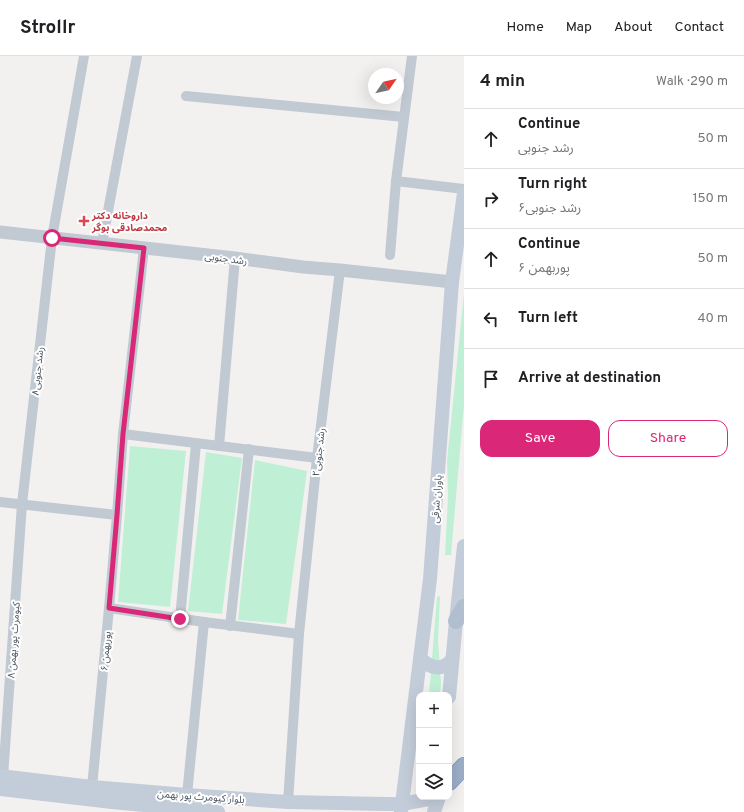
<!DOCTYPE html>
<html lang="en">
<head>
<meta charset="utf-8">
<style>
  body { margin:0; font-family:Overpass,"Noto Sans Arabic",sans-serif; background:#f2f2f2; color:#202124 }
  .controls { position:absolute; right:12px; bottom:12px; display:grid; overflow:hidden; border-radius:8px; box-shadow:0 4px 16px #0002 }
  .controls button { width:36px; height:36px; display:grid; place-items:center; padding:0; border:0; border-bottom:1px solid #e0e0e0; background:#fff; color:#202124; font:20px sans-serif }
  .compass { position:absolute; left:368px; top:12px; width:36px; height:36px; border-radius:50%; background:#fff; box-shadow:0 4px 16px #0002; rotate:56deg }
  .stop { position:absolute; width:12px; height:12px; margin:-9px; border:3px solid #db2777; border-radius:50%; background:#fff }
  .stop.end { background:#db2777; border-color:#fff; box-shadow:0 1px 4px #0008 }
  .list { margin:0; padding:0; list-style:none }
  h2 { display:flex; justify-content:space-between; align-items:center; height:52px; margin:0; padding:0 16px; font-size:17px }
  h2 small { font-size:13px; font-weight:400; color:#757577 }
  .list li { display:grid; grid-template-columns:26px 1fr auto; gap:12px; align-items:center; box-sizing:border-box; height:60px; padding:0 16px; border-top:1px solid #e0e0e0 }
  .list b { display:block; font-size:15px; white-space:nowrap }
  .list p { margin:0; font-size:13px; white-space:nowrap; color:#757577 }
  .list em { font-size:13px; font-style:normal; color:#757577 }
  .actions { display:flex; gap:8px; padding:12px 16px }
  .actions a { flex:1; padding:9px 0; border:1px solid #db2777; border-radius:12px; text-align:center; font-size:14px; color:#db2777 }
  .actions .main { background:#db2777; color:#fff }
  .icon { flex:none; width:22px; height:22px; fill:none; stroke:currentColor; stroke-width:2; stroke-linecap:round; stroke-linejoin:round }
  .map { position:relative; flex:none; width:464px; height:756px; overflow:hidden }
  header { display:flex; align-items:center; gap:24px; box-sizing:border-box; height:56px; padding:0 20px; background:#fff; border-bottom:1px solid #e0e0e0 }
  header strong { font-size:19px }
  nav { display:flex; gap:22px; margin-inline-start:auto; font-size:14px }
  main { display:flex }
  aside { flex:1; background:#fff }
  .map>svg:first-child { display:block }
</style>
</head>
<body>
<header>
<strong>Strollr</strong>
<nav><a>Home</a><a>Map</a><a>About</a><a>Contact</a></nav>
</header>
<main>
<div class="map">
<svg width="464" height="756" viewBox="0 0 464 756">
  <rect width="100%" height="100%" fill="#f3f1f0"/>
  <g fill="#bff0d5">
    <path d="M 464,237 L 464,349 L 451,499 L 445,499 L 448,441 L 447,405 Z"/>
    <path d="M 130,390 L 186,395 L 170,551 L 118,546 Z"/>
    <path d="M 206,396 L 242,402 L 222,558 L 188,555 Z"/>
    <path d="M 255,404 L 307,415 L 286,568 L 238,564 Z"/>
    <path d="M 440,540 L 438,585 L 441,626 L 440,639 L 429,639 L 437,541 Z"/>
  </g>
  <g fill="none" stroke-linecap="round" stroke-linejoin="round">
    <g stroke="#738bab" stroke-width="18">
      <path id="trunk" d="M 449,726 L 464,710"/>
    </g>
    <g stroke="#c1cad2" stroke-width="10">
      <path d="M 412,0 L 396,125 L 464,133"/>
      <path d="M 186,40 L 404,61"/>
      <path d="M 102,187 L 137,0"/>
      <path d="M 390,199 L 396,125"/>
      <path d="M 123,378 L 317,402"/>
      <path d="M 219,390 L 235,202"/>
      <path d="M 0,446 L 117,459"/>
      <path d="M 109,552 L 204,566 L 299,578"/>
      <path d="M 180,563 L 196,388"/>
      <path d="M 230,570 L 249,393"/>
      <path d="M 3,721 L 22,448 L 52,182 L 84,0"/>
      <path d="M 92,731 L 109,552 L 117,459 L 123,378 L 144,192"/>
      <path d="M 187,739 L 204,566"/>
      <path d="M 288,746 L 299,578 L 317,402 L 340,214"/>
    </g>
    <path stroke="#c1cad2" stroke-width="13" d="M 0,176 L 235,202 L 303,211 L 340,214 L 452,226"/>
    <g stroke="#c3ccd9" stroke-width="14">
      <path d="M 420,602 C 426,608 435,614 444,610 C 447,609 450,606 452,604"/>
      <path d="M 449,641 L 456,565 L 464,490"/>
      <path d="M 0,720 L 92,731 L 187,739 L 288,746 L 385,748 L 402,748 L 439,741"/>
      <path d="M 0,733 L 112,746 L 218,756"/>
      <path d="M 401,756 L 430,523 L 452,226 L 464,137"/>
      <path d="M 434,756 L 439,741"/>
    </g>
    <path stroke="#b0becf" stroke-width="16" d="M 456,565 L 464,551"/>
    <use href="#trunk" stroke="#9cafc8" stroke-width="17"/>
  </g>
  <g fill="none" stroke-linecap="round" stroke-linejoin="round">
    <path stroke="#db2777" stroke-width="5" d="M 52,182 L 144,192 L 123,378 L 117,459 L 109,552 L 180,563"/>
  </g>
  <path fill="#e0444e" stroke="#fff" stroke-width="1.5" d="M82 159h4v4h4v4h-4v4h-4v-4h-4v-4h4z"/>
  <g text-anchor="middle" stroke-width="4" stroke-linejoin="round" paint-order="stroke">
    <g font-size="10" font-weight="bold" fill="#be3a42" stroke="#fff" text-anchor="start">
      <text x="92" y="163">داروخانه دکتر<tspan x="92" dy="12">محمدصادقی بوگر</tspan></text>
    </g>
    <g font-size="10" fill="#48525e" stroke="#fff">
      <text transform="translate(226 202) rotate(7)" y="4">رشد جنوبی</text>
      <text transform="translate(37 315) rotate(-84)" y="4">رشد جنوبی۸</text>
      <text transform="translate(318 396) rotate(-83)" y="4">رشد جنوبی۲</text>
      <text transform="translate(436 443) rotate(-86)" y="4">یاوران شرقی</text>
      <text transform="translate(13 584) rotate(-86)" y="4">کیومرث پور بهمن ۸</text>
      <text transform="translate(105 595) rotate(-85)" y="4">پوربهمن ۶</text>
      <text transform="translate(201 740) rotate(4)" y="4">بلوار کیومرث پور بهمن</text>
    </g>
  </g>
</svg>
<div class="controls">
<button>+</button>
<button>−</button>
<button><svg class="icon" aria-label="layers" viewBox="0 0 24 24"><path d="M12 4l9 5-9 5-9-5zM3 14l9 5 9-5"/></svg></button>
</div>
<svg class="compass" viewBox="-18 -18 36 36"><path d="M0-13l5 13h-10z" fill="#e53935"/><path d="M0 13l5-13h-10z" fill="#757577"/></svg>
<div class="stop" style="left:52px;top:182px"></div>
<div class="stop end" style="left:180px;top:563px"></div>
</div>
<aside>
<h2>4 min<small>Walk · 290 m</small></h2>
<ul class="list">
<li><svg class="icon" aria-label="ahead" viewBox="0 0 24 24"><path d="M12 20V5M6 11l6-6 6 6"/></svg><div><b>Continue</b><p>رشد جنوبی</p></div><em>50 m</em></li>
<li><svg class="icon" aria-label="right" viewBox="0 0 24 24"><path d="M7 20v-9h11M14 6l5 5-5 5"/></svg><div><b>Turn right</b><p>رشد جنوبی۶</p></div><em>150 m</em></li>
<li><svg class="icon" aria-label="ahead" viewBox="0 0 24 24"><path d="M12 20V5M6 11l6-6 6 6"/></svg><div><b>Continue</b><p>پوربهمن ۶</p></div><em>50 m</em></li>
<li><svg class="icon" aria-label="left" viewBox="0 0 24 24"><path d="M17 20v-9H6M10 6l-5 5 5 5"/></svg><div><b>Turn left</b></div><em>40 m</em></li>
<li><svg class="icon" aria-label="arrive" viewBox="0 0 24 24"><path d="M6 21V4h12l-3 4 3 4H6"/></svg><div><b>Arrive at destination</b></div></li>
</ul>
<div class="actions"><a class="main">Save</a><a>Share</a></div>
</aside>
</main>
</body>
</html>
